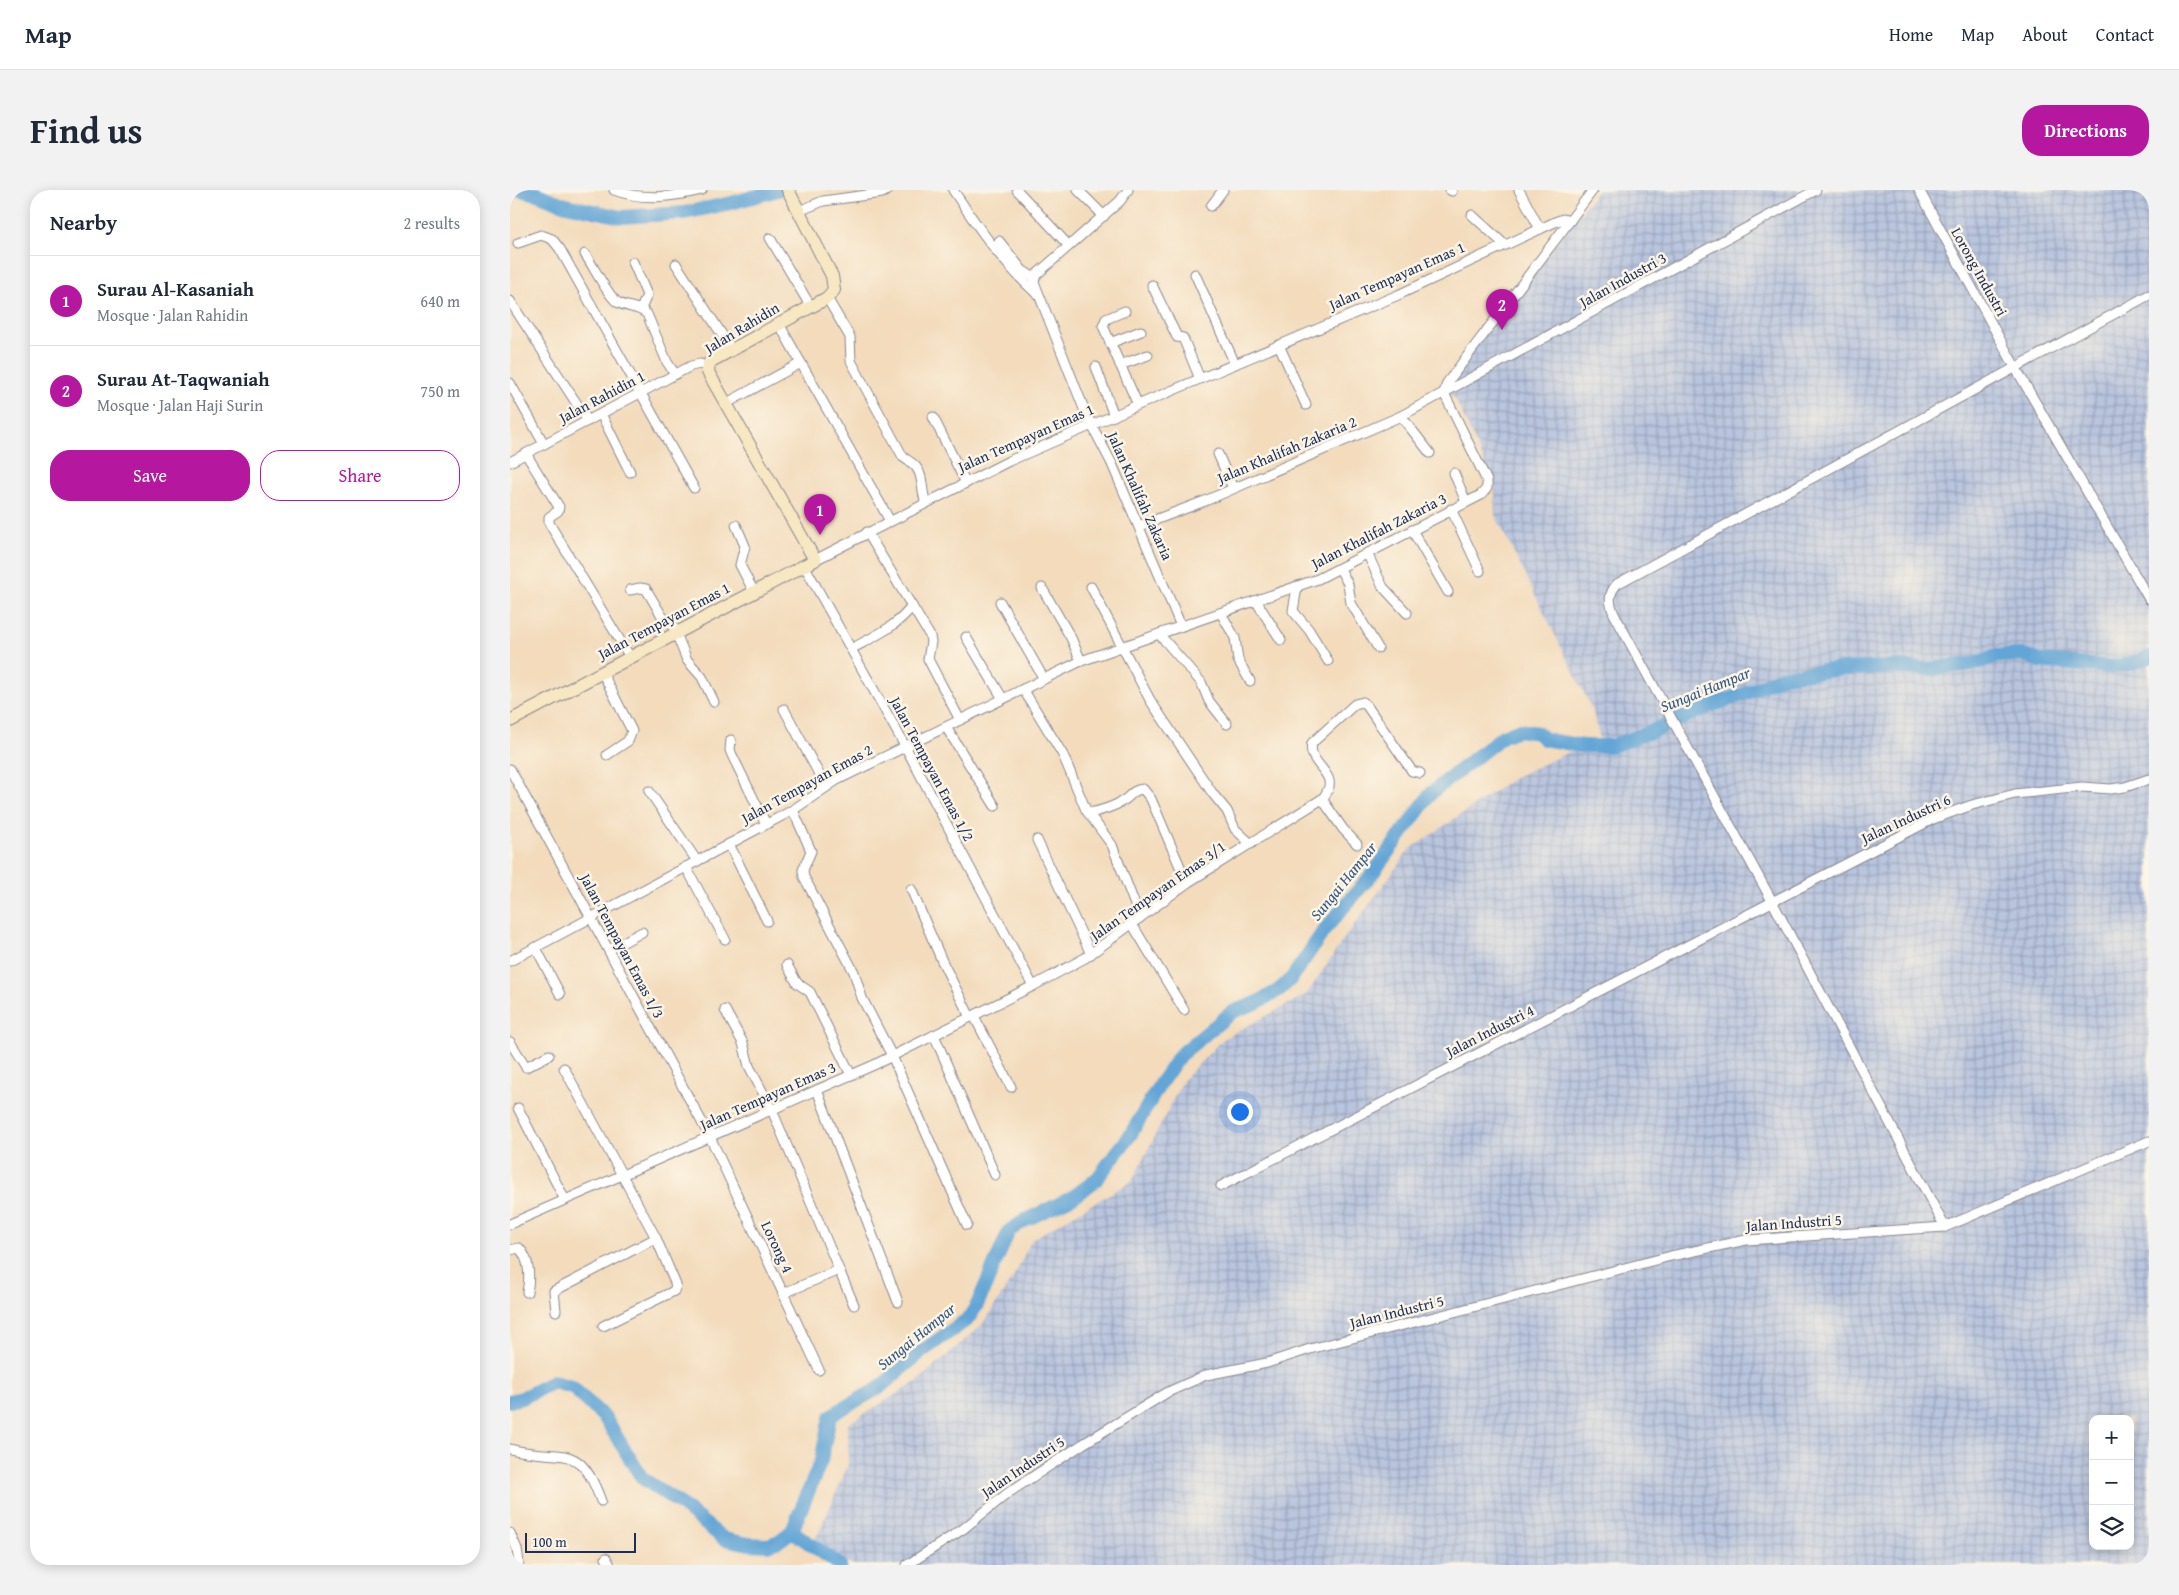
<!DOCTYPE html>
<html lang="en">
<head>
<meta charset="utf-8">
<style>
  body { margin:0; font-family:"Gentium Book Plus",serif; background:#f2f2f3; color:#1f2937 }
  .controls { position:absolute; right:15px; bottom:15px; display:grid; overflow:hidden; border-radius:10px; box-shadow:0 2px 12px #0003 }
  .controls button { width:45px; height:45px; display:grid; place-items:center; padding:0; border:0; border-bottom:1px solid #e0e1e3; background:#fff; color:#1f2937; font:25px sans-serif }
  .scale { position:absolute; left:15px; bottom:12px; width:111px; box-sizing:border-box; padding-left:5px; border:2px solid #1b2f5e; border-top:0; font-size:14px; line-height:18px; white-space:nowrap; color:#1b2f5e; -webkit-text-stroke:4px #fcf5e5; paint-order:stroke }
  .you { position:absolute; left:729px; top:921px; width:18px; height:18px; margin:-12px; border:4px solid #fff; border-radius:50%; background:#1a73e8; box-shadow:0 0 0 8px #1a73e833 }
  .badge { display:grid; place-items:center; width:32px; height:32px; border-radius:50%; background:#b5179e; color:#fff; font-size:16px; font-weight:700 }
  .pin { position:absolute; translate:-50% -41px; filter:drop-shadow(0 1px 2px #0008) }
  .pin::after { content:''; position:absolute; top:26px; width:18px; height:15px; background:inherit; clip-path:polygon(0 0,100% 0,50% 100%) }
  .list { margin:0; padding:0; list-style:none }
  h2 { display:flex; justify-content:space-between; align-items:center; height:65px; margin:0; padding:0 20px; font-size:21px }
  h2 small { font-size:16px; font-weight:400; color:#747a83 }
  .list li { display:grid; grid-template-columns:32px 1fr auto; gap:15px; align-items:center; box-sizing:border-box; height:90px; padding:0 20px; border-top:1px solid #e0e1e3 }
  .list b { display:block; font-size:19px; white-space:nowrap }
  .list p { margin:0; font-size:16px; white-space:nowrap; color:#747a83 }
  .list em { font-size:16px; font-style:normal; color:#747a83 }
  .actions { display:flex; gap:10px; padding:15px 20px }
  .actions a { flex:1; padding:11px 0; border:1px solid #b5179e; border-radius:20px; text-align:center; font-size:18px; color:#b5179e }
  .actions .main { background:#b5179e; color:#fff }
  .icon { flex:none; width:28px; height:28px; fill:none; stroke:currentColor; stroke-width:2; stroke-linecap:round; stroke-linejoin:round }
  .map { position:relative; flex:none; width:1639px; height:1375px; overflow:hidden; border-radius:20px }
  header { display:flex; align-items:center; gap:30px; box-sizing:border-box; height:70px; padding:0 25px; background:#fff; border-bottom:1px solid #e0e1e3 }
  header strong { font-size:24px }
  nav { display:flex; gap:28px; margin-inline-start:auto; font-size:18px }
  .intro { display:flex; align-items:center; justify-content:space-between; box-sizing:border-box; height:120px; padding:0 30px }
  h1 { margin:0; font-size:35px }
  .button { padding:12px 22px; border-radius:20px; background:#b5179e; color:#fff; font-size:18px; font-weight:700 }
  main { display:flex; gap:30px; padding:0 30px }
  aside { flex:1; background:#fff; border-radius:20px; box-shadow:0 2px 12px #0003 }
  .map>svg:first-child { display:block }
</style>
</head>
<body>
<header>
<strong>Map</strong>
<nav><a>Home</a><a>Map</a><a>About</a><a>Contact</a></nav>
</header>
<div class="intro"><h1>Find us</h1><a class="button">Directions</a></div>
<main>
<aside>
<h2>Nearby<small>2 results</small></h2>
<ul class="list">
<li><span class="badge">1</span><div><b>Surau Al-Kasaniah</b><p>Mosque · Jalan Rahidin</p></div><em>640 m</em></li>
<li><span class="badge">2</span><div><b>Surau At-Taqwaniah</b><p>Mosque · Jalan Haji Surin</p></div><em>750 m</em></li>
</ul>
<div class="actions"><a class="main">Save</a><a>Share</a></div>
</aside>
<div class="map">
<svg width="1639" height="1375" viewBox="0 0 1639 1375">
  <defs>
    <pattern id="industrial-grid" width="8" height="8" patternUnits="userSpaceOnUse" patternTransform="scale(1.25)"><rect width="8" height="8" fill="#b9c5de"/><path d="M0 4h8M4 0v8" fill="none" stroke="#96a0b7"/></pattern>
  </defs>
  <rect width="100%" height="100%" fill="#fcf5e5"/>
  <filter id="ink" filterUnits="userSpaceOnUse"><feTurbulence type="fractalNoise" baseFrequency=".02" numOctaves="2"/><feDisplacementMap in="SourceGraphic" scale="10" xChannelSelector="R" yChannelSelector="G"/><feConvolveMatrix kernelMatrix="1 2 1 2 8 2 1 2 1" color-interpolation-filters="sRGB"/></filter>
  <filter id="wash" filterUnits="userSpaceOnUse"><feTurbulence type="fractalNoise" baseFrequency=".0096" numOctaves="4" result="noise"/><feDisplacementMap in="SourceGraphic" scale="20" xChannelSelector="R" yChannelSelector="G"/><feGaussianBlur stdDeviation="1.12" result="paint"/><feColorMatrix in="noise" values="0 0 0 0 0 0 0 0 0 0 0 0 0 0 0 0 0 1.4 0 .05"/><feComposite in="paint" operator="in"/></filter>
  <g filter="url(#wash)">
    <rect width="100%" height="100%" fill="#f3dbbc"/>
    <path fill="url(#industrial-grid)" fill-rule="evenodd" d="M 1088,0 L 1639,0 L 1639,1375 L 343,1375 L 304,1353 L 338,1275 L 338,1234 L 406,1192 L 472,1135 L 504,1086 L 522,1049 L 622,991 L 673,890 L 713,849 L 797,804 L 833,750 L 899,660 L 1007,586 L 1061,561 L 1094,563 L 1082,519 L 985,325 L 985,296 L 945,208 L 932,198 ZM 1583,1229 L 1620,1229 L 1620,1356 L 1583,1356 Z"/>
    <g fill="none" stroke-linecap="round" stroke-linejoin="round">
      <g stroke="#62a5d6" stroke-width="14">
        <path d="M 9,0 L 27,4 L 56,15 L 111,27 L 174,23 L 221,13 L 268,0"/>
        <path d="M 0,1211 L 12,1208 L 43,1192 L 62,1197 L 95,1228 L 132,1288 L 169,1313 L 214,1349 L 239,1354 L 258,1355 L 269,1351 L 282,1341 L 330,1375"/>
        <path d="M 282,1341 L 311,1271 L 320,1227 L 328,1221 L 369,1198 L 411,1162 L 458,1129 L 467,1115 L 499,1041 L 514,1031 L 563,1007 L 586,990 L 621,944 L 650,894 L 670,865 L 722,822 L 746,813 L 769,800 L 781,789 L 815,739 L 863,683 L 922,602 L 993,546 L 1008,540 L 1028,543 L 1034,549 L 1072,556 L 1102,556 L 1140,542 L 1200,516 L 1237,503 L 1273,486 L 1331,479 L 1383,477 L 1420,479 L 1467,473 L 1486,466 L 1514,465 L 1530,471 L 1601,477 L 1623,473 L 1639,467"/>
      </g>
    </g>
  </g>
  <g filter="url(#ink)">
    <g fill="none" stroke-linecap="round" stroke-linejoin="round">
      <g stroke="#87858d" stroke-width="11">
        <g id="street">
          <path d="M 104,0 C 132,11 163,7 192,0"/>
          <path d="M 443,0 C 467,36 494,75 527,104"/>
          <path d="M 507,0 L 559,56"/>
          <path d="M 568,0 L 594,26"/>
          <path d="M 618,0 L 610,11 L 526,85 L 524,92 L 576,224 L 602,274 L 671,436"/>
          <path d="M 940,0 L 942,1"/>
          <path d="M 1009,0 L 1030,39"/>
          <path d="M 1409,0 L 1505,177 L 1639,409"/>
          <path d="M 701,16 L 713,0"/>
          <path d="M 289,21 L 313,11 L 372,3 L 378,0"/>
          <path d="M 962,25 L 995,55"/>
          <path d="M 260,48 L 301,117"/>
          <path d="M 489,51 L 512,80 L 524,88"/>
          <path d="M 8,53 L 31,45 L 42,49 L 50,59 L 184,298"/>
          <path d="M 75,64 C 84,77 96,103 107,112 C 117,118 129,116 137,124 L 157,172 L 165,184"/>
          <path d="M 123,72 L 137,105 L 131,119"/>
          <path d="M 166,74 L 222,160"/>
          <path d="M 685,84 L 725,174"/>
          <path d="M 642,95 L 667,147 L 673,148 L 690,189"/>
          <path d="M 317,108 L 340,147 L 341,171 L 393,267 C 397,270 403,273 406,277 C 414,286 411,302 416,313"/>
          <path d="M 0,111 L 78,231"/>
          <path d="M 615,121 L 596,129 L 593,136 L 628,215"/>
          <path d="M 269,134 L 380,331"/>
          <path d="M 600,153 L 631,141"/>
          <path d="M 769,155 L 796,215"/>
          <path d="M 610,175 L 638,165"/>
          <path d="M 586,177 L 604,226"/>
          <path d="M 0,193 L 34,254"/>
          <path d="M 934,203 L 937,193 L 1083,0"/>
          <path d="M 215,214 L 291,173"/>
          <path d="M 91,224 L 120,282"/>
          <path d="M 891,226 L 920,263"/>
          <path d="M 423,227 L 456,293"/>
          <path d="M 16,264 L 49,317 L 48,321 L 39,327 L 39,333 L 120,467"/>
          <path d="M 708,264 L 723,298"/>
          <path d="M 0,272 L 181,176 L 190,174 L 198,177"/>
          <path d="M 944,283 L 956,312"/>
          <path d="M 941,319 L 970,381"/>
          <path d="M 226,335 L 235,356 L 230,375 L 244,402"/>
          <path d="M 629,336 L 695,311 L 891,226 L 1306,0"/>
          <path d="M 902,340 L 938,402"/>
          <path d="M 357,342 L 420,446 L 421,452 L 418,469 L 450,530"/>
          <path d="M 857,363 L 873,397 L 897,423"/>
          <path d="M 305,370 L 499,271 L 628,215 L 888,105 L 1045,32 L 1053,29 L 1060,31"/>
          <path d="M 294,375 L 395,556 L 523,796"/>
          <path d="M 830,379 L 838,394 L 841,413 L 868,458"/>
          <path d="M 581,397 L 640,510 L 703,604 L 717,621 L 725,639 L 741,654"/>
          <path d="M 787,397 L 783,421 L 799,440 L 818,471"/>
          <path d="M 532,398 L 561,448 L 571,471"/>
          <path d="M 120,400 L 130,398 L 136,399 L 152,426 L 163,436 L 177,470 L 192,487 L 204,512"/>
          <path d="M 746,411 L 771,450"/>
          <path d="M 490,412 L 534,489"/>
          <path d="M 711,423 L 725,448 L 728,470 L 740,491"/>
          <path d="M 649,444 L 691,492 L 699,511 L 717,534"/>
          <path d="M 456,447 L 493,509"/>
          <path d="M 341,459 C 363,447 387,437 402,416"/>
          <path d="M 92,482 L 122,541 L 118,551 L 97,565"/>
          <path d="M 513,499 L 553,565 L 576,620 L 602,655 L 630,728"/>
          <path d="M 274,519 L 316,597"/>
          <path d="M 436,537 L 485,616"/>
          <path d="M 221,550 L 220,560 L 222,565 L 256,634"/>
          <path d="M 0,579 L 200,947 L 309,1180"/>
          <path d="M 139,601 L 187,671"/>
          <path d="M 812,609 L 833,639 L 847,654"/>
          <path d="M 283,620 L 301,661 L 293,680 L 294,687 L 344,782 L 352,808 L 382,866 L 457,1035"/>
          <path d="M 579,623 C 590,621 603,617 613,611 C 621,606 622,600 633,599 L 641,609 L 677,693"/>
          <path d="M 527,650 L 581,764"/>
          <path d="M 219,654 L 257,731"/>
          <path d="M 176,677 L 215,749"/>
          <path d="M 401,699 L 432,771 L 460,827"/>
          <path d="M 622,734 L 674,820"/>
          <path d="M 26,758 L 50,804"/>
          <path d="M 99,760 L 132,742"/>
          <path d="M 0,771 L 283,620 L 327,590 L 571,471 L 808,389 L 971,305 L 977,298 L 977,291 L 934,203"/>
          <path d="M 277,775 L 287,793 L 300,802 L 341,885"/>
          <path d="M 215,820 L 233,853 L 239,876 L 262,920 L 329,1080"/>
          <path d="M 464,826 L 501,897"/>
          <path d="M 424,845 L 485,985"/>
          <path d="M 0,852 L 16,877 L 39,865"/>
          <path d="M 54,878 L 146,1048 L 166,1095 L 164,1101 L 93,1136"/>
          <path d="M 307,900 L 388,1112"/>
          <path d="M 8,918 L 55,1010"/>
          <path d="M 711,996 L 1423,629 L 1462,615 L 1505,604 L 1572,597 L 1601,599 L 1615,597 L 1639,589"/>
          <path d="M 0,1034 L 364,875 L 523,796 L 575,768 L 677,693 L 812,609 C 835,583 796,577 802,553 L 845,514 L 853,512 L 857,516 L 902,581 L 910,583"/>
          <path d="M 1435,1037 L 1262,711 L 1104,424 C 1099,412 1098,404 1107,394 L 1639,105"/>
          <path d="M 0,1060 L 9,1058 C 20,1069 20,1088 17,1102"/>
          <path d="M 274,1103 L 329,1080 L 344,1115"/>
          <path d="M 46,1121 L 44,1101 L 146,1048"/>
          <path d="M 0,1259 C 52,1272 69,1249 91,1311"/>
          <path d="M 0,1343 L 7,1359 L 9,1373"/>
          <path d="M 96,1368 L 100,1375"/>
          <path d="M 397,1375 L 453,1339 L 498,1303 L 573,1254 L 658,1202 L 696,1185 L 757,1173 L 800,1159 L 1161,1066 L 1236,1050 L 1435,1037 L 1639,951"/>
        </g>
      </g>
      <g stroke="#87858d" stroke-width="14">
        <path id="secondary" d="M 0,531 L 305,370 L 198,182 L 199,173 L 203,170 L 317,108 L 324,100 L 322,86 L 278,0"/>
      </g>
      <use href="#street" stroke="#fff" stroke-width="9"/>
      <use href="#secondary" stroke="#f7e8c3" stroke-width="12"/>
    </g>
  </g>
  <g text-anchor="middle" stroke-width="5" stroke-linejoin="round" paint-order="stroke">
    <g font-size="15" fill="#1b2f5e" stroke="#fcf5e5">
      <text transform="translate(1469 82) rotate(61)" y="5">Lorong Industri</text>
      <text transform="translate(887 86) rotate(-24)" y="5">Jalan Tempayan Emas 1</text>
      <text transform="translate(1113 90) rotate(-29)" y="5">Jalan Industri 3</text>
      <text transform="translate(232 138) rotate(-31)" y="5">Jalan Rahidin</text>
      <text transform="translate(92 207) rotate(-28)" y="5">Jalan Rahidin 1</text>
      <text transform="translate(516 248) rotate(-24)" y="5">Jalan Tempayan Emas 1</text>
      <text transform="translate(777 260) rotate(-23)" y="5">Jalan Khalifah Zakaria 2</text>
      <text transform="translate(630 306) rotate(66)" y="5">Jalan Khalifah Zakaria</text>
      <text transform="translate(869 341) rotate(-27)" y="5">Jalan Khalifah Zakaria 3</text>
      <text transform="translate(154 431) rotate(-28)" y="5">Jalan Tempayan Emas 1</text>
      <text transform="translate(422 579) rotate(62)" y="5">Jalan Tempayan Emas 1/2</text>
      <text transform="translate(297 594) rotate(-29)" y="5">Jalan Tempayan Emas 2</text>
      <text transform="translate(1396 629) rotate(-25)" y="5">Jalan Industri 6</text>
      <text transform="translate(648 701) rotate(-35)" y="5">Jalan Tempayan Emas 3/1</text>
      <text transform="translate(112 756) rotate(62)" y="5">Jalan Tempayan Emas 1/3</text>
      <text transform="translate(980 841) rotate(-27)" y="5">Jalan Industri 4</text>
      <text transform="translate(258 906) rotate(-24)" y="5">Jalan Tempayan Emas 3</text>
      <text transform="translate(1284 1033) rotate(-4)" y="5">Jalan Industri 5</text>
      <text transform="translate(267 1057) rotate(65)" y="5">Lorong 4</text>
      <text transform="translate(887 1122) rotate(-14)" y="5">Jalan Industri 5</text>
      <text transform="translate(513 1277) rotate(-34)" y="5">Jalan Industri 5</text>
    </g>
    <g font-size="16" font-style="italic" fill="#345888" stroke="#fcf5e5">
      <text transform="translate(1195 499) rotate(-22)" y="6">Sungai Hampar</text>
      <text transform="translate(833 691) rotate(-51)" y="6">Sungai Hampar</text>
      <text transform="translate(406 1146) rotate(-39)" y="6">Sungai Hampar</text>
    </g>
  </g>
</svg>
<div class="controls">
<button>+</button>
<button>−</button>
<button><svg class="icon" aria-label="layers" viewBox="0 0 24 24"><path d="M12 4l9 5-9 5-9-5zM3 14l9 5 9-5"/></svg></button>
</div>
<div class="scale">100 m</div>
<div class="you"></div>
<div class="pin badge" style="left:310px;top:345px">1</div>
<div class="pin badge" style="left:992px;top:140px">2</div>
</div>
</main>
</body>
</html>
